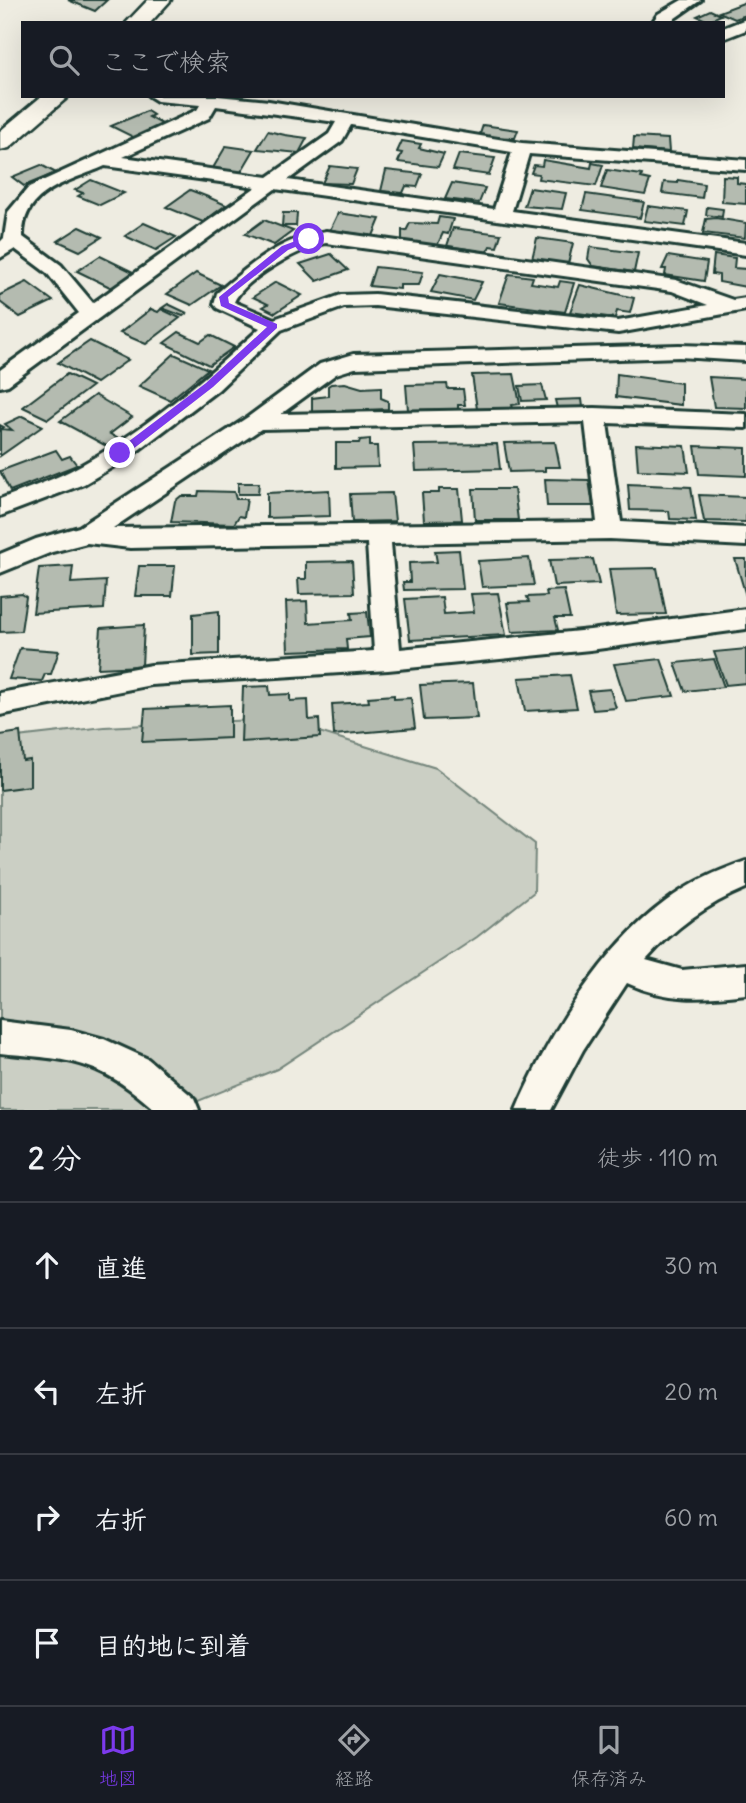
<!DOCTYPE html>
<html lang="ja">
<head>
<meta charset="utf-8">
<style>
  body { margin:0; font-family:Delius,"Klee One",sans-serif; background:#242831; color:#f1f3f6 }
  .stop { position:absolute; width:21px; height:21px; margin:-16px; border:5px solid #7c3aed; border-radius:50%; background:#fff }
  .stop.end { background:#7c3aed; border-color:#fff; box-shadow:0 2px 7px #0008 }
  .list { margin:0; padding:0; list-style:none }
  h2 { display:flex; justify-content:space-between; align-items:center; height:91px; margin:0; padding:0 28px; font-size:30px }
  h2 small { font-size:23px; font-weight:400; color:#9ea1a6 }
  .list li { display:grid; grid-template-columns:46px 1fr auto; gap:21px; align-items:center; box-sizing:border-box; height:126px; padding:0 28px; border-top:2px solid #363941 }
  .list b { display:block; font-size:26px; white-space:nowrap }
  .list em { font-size:23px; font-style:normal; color:#9ea1a6 }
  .icon { flex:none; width:38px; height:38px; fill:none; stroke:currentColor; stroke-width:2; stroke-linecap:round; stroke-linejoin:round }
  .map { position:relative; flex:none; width:746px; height:1110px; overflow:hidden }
  .search { position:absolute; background:#171b24; box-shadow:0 7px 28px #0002; left:21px; right:21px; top:21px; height:77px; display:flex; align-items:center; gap:18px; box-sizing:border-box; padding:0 24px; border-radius:0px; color:#9ea1a6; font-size:26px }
  .sheet { height:595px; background:#171b24 }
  nav { display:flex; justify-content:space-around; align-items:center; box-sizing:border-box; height:98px; border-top:2px solid #363941; background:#171b24; font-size:19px; color:#9ea1a6 }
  nav a { display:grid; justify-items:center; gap:4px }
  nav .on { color:#7c3aed }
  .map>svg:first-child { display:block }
</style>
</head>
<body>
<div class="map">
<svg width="746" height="1110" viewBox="0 0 746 1110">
  <rect width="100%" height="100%" fill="#eeece1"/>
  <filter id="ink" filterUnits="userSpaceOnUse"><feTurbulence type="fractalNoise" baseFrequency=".0143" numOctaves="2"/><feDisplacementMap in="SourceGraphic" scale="14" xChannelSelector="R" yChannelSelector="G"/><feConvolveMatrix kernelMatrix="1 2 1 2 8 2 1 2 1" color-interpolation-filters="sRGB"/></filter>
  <g filter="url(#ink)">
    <path fill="#cbcfc4" stroke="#75867c" stroke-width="2" d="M 277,719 L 436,768 L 535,844 L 534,892 L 477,937 L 277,1069 L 176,1110 L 0,1110 L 0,739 L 104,727 Z"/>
    <g fill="#b4bbb0" stroke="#1f3d34" stroke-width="2">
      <path d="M 68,0 L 107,0 L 95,11 Z"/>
      <path d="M 746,2 L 746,15 L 735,19 L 719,12 Z"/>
      <path d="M 710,10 L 721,15 L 708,21 L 697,16 Z"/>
      <path d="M 147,111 L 153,115 L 149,117 L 164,125 L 135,138 L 111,126 Z"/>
      <path d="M 483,125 L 518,130 L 515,138 L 488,137 L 480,134 Z"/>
      <path d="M 268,131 L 285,135 L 307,138 L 299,153 L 257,149 Z"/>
      <path d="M 634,137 L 668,139 L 669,152 L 633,149 Z"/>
      <path d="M 402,141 L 421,144 L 419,148 L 444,154 L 438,167 L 398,162 L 402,153 L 397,152 Z"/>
      <path d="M 226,146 L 254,150 L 241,172 L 213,168 Z"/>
      <path d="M 459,154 L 495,158 L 489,175 L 453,170 Z"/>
      <path d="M 543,160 L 591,168 L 592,163 L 603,165 L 596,186 L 538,179 L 539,174 L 531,173 L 534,165 L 542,166 Z"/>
      <path d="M 41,165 L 56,173 L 24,186 L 12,177 Z"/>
      <path d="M 330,166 L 357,169 L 351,184 L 322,183 Z"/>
      <path d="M 386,170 L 422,174 L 417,187 L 406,186 L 403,193 L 381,191 Z"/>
      <path d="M 607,170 L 642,175 L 641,178 L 650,180 L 645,195 L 601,188 Z"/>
      <path d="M 723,176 L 737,177 L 737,183 L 746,184 L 746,204 L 722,202 Z"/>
      <path d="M 91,180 L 124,193 L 100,205 L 78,196 L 83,193 L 75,190 Z"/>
      <path d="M 678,180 L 704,184 L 702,198 L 662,193 L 664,182 L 678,183 Z"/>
      <path d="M 452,183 L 485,188 L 479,203 L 445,199 Z"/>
      <path d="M 530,188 L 566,193 L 562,209 L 524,206 Z"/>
      <path d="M 190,190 L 208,197 L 226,205 L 203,222 L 166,207 Z"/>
      <path d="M 586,194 L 644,202 L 640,218 L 582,210 Z"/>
      <path d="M 648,206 L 688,211 L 685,226 L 644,221 Z"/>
      <path d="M 707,207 L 723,209 L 722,217 L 706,215 Z"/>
      <path d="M 283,213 L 297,213 L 296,226 L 282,226 Z"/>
      <path d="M 338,213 L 380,219 L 373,236 L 330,230 Z"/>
      <path d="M 439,217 L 453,219 L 448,234 L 443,233 L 437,246 L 402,241 L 402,230 L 406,231 L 410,223 L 437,224 Z"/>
      <path d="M 716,218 L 746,223 L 745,238 L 703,233 L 706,219 Z"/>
      <path d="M 264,220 L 293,231 L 274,245 L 245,234 Z"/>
      <path d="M 144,223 L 176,237 L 156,250 L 125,236 Z"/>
      <path d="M 80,227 L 102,237 L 80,251 L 58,241 Z"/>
      <path d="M 453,228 L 501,234 L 497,247 L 490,246 L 487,252 L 447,246 Z"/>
      <path d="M 537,238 L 573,243 L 568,264 L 532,259 Z"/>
      <path d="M 590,247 L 638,253 L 634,272 L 593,266 L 588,259 Z"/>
      <path d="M 331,254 L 348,270 L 317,281 L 300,264 Z"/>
      <path d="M 714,255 L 735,258 L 734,268 L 746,269 L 746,287 L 719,282 L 719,275 L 712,274 Z"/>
      <path d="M 100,256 L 135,273 L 112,288 L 77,271 Z"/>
      <path d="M 668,256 L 707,262 L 704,281 L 665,275 L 666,269 L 662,269 Z"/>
      <path d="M 375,267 L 423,272 L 419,285 L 400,285 L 400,289 L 369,286 Z"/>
      <path d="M 196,273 L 221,285 L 192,305 L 167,294 Z"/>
      <path d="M 440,274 L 482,282 L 473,300 L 431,292 Z"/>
      <path d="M 509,274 L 533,277 L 531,283 L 558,287 L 560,281 L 574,283 L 565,312 L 499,303 Z"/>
      <path d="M 27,282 L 53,301 L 20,317 L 0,302 L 0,295 Z"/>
      <path d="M 276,282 L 302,295 L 275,313 L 263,307 L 268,304 L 253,297 Z"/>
      <path d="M 580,285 L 634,298 L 630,313 L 617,311 L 615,318 L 570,312 Z"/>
      <path d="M 168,304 L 187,313 L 183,316 L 162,308 Z"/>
      <path d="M 151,309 L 158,312 L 161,309 L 180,318 L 146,344 L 120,333 Z"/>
      <path d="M 179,332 L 200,342 L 210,335 L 234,347 L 209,365 L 164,343 Z"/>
      <path d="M 90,341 L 128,360 L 96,383 L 58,363 Z"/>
      <path d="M 174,354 L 208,369 L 170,400 L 139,386 Z"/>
      <path d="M 67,374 L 92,386 L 48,419 L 23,407 Z"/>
      <path d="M 514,374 L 520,404 L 512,405 L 513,408 L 477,409 L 472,375 Z"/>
      <path d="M 617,374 L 681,383 L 681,405 L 616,397 Z"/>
      <path d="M 709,377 L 746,379 L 746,408 L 714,407 Z"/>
      <path d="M 345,383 L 362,388 L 381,387 L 381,398 L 388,401 L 388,409 L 312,412 L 312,398 L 328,396 L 328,386 L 331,384 Z"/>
      <path d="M 447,384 L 448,389 L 463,389 L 465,405 L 458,405 L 458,409 L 408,410 L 406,385 Z"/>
      <path d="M 542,385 L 546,400 L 522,401 L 519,386 Z"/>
      <path d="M 95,395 L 132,417 L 110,434 L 122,441 L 112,449 L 60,421 Z"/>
      <path d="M 582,399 L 583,407 L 557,408 L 555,400 Z"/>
      <path d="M 22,416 L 43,426 L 0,456 L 0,425 L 4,427 L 1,429 L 12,430 L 5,424 Z"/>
      <path d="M 370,439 L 370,446 L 377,446 L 378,467 L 336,468 L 336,443 L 359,443 L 360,440 Z"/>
      <path d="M 555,442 L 560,467 L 545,467 L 545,471 L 509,472 L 504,443 Z"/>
      <path d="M 497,444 L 500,469 L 416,471 L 414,445 Z"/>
      <path d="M 636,444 L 685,446 L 689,472 L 638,470 Z"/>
      <path d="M 695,446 L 746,448 L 746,476 L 699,474 Z"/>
      <path d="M 56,450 L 62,459 L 70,456 L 77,465 L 10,491 L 0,471 Z"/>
      <path d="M 545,479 L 589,480 L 593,506 L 547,506 Z"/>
      <path d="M 238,483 L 259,483 L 258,494 L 238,494 Z"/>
      <path d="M 628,484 L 691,487 L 696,520 L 670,519 L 669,511 L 630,510 Z"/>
      <path d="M 439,489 L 459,489 L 462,520 L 424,521 L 422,493 L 439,493 Z"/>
      <path d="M 473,489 L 514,489 L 518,520 L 475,520 Z"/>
      <path d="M 329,490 L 330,516 L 267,518 L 267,493 Z"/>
      <path d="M 199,491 L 234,492 L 236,499 L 247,499 L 244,517 L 239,516 L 234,524 L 171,522 L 175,501 L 181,496 L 198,496 Z"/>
      <path d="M 392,493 L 395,521 L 352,522 L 350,494 Z"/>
      <path d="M 699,495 L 746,497 L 746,522 L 704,521 Z"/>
      <path d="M 459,550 L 463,589 L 404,590 L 403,582 L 410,582 L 409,563 L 437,562 L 435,551 Z"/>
      <path d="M 529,558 L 534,585 L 482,587 L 478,561 Z"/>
      <path d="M 593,559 L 599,584 L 554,586 L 549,560 Z"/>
      <path d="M 735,559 L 746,559 L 746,596 Z"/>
      <path d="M 352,561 L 354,593 L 299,594 L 298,579 L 306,579 L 306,562 Z"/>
      <path d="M 73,566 L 71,583 L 106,581 L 104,609 L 33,613 L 39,568 Z"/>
      <path d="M 139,566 L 175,566 L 172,596 L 135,596 Z"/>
      <path d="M 657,568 L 666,614 L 616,615 L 609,569 Z"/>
      <path d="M 564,590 L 570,618 L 555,618 L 558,630 L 512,632 L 507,603 L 529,602 L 527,597 L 547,596 L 546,591 Z"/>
      <path d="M 498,593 L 506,635 L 410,640 L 405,599 L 442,597 L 444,614 L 474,612 L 471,594 Z"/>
      <path d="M 22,594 L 26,597 L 21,631 L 0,632 L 0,596 Z"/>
      <path d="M 307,601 L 308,623 L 352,620 L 351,613 L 367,612 L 370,637 L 346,639 L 347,649 L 288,651 L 286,602 Z"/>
      <path d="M 219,611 L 219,654 L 193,655 L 193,614 Z"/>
      <path d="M 144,625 L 142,666 L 98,668 L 101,628 Z"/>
      <path d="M 20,648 L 59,651 L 51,674 L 45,674 L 42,681 L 9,679 Z"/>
      <path d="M 746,649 L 746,683 L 726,685 L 714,652 Z"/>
      <path d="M 661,659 L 674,696 L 626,701 L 614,664 Z"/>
      <path d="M 714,659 L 724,687 L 685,691 L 675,663 Z"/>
      <path d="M 570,675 L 577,708 L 525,711 L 519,678 Z"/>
      <path d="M 473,683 L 477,718 L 424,720 L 420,685 Z"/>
      <path d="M 269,686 L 270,695 L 290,694 L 290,701 L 308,700 L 309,720 L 319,719 L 320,737 L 241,742 L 243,687 Z"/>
      <path d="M 610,689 L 616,708 L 593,710 L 588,691 Z"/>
      <path d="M 394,695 L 394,699 L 411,698 L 415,728 L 334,735 L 332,704 L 369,702 L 368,697 Z"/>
      <path d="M 230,705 L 230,738 L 142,742 L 145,709 Z"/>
      <path d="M 20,732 L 23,761 L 30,760 L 30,786 L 0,790 L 0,735 Z"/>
    </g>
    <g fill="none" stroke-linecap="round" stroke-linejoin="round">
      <g stroke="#1f3d34" stroke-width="6">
        <g id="minor">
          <path d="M 682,0 L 701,0 L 668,23 L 652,23 L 658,14 Z"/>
          <path d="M 746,19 L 746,30 L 723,39 L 723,28 Z"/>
          <path d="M 149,96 L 217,96 L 269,101 L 522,143 L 746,160 L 746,170 L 529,154 L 512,211 L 746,243 L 746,255 L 275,189 L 8,385 L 0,387 L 0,370 L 79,313 L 47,273 L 15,249 L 0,258 L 0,242 L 4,238 L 8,212 L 29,187 L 197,110 L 200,105 L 157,101 ZM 216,106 L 336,122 L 329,134 L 268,177 L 123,157 L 209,118 ZM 351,125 L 512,152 L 494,209 L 288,180 L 342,141 ZM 105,166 L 256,187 L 93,303 L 61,265 L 23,237 C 22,190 69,182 105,166 Z"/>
          <path d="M 326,231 L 676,280 L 733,300 L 746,298 L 746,310 L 618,333 L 375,306 L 344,307 L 281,330 L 218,390 L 128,458 L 84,484 L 0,516 L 0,499 C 23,490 48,482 70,471 C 141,434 202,381 260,328 L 217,308 L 214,304 L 217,293 C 251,264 281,238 326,231 ZM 326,243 L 672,291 L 708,305 L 618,321 L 375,294 L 341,295 L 274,319 L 234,302 C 244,279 301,247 326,243 Z"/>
          <path d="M 679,345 L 746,347 L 746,361 L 679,357 L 355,368 L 336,374 L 281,414 L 595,408 L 746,414 L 746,428 L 607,423 L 621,522 L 746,528 L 746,546 L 610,539 L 391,543 L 400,649 L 590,630 L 746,609 L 746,629 L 590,650 L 388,670 L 151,685 L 0,715 L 0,693 L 151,665 L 374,651 L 367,543 L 130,548 L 87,543 L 52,552 L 0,573 L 0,554 L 36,539 L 79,527 L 248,417 L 320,364 L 354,354 ZM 585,422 L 597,522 L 113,528 L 261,429 Z"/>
          <path d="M 746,861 L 746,888 C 707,904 674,928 646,960 L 682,970 L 746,964 L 746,994 C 702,999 668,1002 627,983 L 583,1050 L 551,1110 L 516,1110 C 546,1039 602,948 665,902 C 689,883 717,871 746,861 Z"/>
          <path d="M 0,1021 L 71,1030 L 104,1039 L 148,1059 L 194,1098 L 199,1110 L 155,1110 C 99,1059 72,1060 0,1053 Z"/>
        </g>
      </g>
      <g stroke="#1f3d34" stroke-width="5">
        <g id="secondary">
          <path d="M 148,0 L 171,0 L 150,23 L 126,23 Z"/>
          <path d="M 42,96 L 69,96 L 9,148 L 0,150 L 0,131 Z"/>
        </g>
      </g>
      <use href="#minor" fill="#fbf7ec" fill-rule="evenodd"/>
      <use href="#secondary" fill="#fbf7ec" fill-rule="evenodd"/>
    </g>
  </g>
  <path fill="#7c3aed" d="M 309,236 L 312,240 L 288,250 L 228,297 L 229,303 L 277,324 L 277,328 L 213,387 L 124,456 L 116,456 L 116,451 L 206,383 L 267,327 L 221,306 L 219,297 L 282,246 Z"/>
</svg>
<div class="stop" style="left:309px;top:239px"></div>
<div class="stop end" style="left:120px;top:453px"></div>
<div class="search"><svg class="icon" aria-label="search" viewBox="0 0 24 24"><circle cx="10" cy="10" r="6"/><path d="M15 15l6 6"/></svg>ここで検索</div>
</div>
<section class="sheet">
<h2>2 分<small>徒歩 · 110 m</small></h2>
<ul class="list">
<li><svg class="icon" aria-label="ahead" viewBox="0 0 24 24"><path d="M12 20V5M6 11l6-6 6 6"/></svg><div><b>直進</b></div><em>30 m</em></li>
<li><svg class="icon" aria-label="left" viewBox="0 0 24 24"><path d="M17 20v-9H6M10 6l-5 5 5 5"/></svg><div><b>左折</b></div><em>20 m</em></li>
<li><svg class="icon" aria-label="right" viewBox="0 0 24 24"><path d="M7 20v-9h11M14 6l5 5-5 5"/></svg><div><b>右折</b></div><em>60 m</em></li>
<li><svg class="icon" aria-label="arrive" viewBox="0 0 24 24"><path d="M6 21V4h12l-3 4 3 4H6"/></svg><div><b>目的地に到着</b></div></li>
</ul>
</section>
<nav>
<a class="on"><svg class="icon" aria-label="map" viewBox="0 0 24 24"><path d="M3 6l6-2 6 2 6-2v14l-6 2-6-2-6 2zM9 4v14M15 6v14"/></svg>地図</a>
<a><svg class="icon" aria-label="directions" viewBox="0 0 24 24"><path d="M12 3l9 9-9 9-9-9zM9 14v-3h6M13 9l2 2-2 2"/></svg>経路</a>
<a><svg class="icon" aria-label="saved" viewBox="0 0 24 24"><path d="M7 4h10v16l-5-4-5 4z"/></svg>保存済み</a>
</nav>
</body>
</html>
